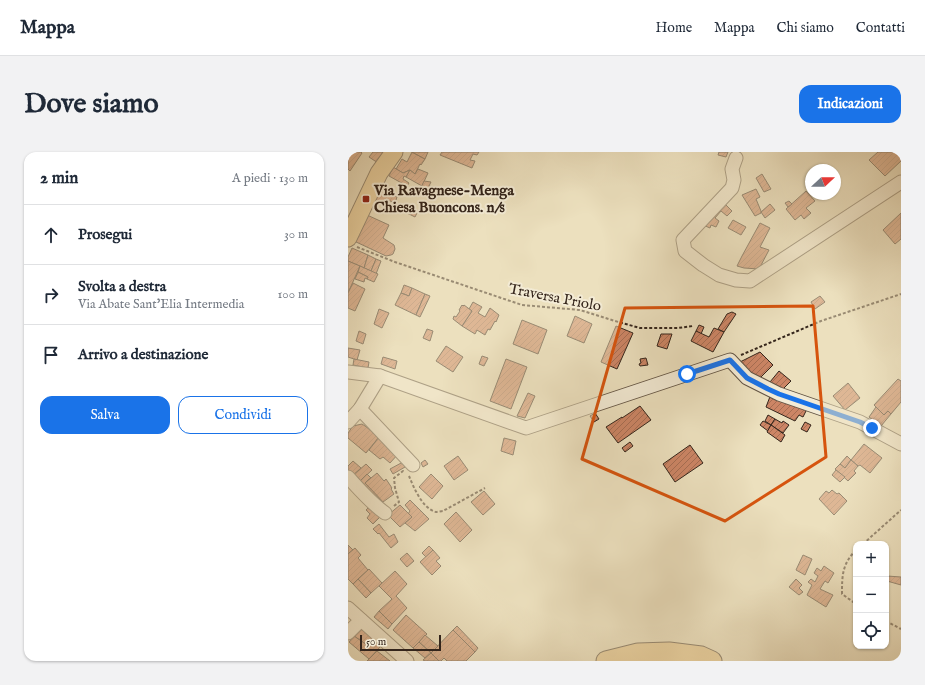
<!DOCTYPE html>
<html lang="it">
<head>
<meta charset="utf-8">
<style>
  body { margin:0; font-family:"IM FELL English",serif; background:#f2f2f3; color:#1f2937 }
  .controls { position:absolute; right:12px; bottom:12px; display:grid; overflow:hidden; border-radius:8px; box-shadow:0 1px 3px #0004 }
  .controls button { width:36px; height:36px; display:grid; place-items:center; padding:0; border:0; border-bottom:1px solid #e0e1e3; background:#fff; color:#1f2937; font:20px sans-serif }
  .compass { position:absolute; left:457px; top:12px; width:36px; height:36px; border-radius:50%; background:#fff; box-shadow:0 1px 3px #0004; rotate:68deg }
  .scale { position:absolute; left:12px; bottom:10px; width:81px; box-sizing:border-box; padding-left:4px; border:2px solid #34251b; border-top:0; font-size:11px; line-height:14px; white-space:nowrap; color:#34251b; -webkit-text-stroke:3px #f3ebd5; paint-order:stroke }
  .stop { position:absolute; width:12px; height:12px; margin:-9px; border:3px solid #1a73e8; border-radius:50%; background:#fff }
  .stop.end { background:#1a73e8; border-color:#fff; box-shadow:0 1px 4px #0008 }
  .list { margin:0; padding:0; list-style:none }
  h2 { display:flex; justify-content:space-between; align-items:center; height:52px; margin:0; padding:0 16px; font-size:17px }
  h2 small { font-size:13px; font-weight:400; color:#747a83 }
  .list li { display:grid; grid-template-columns:26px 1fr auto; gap:12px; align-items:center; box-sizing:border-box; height:60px; padding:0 16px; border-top:1px solid #e0e1e3 }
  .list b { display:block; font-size:15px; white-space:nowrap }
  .list p { margin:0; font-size:13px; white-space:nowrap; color:#747a83 }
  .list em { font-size:13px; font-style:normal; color:#747a83 }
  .actions { display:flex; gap:8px; padding:12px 16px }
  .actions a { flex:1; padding:9px 0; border:1px solid #1a73e8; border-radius:12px; text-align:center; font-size:14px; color:#1a73e8 }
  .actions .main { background:#1a73e8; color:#fff }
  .icon { flex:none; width:22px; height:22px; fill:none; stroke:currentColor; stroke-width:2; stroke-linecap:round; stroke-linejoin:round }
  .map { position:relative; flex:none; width:553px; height:509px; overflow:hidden; border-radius:12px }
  header { display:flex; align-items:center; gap:24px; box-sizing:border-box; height:56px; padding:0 20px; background:#fff; border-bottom:1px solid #e0e1e3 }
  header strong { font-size:19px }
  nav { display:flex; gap:22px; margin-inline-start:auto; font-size:14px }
  .intro { display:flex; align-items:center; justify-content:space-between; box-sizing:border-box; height:96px; padding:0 24px }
  h1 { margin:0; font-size:28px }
  .button { padding:10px 18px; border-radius:12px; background:#1a73e8; color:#fff; font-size:14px; font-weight:700 }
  main { display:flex; gap:24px; padding:0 24px }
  aside { flex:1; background:#fff; border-radius:12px; box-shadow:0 1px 3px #0004 }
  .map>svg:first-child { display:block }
</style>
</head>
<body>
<header>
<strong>Mappa</strong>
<nav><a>Home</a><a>Mappa</a><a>Chi siamo</a><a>Contatti</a></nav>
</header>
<div class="intro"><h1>Dove siamo</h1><a class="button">Indicazioni</a></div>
<main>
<aside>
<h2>2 min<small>A piedi · 130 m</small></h2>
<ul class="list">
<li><svg class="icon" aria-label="ahead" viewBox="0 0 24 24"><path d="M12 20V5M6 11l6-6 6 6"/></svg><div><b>Prosegui</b></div><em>30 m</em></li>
<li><svg class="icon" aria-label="right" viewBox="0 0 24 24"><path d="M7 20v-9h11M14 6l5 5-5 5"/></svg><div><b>Svolta a destra</b><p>Via Abate Sant'Elia Intermedia</p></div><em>100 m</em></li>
<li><svg class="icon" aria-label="arrive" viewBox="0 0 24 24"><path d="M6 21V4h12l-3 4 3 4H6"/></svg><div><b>Arrivo a destinazione</b></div></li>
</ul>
<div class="actions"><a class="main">Salva</a><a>Condividi</a></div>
</aside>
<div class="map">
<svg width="553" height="509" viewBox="0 0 553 509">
  <defs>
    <pattern id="building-hatch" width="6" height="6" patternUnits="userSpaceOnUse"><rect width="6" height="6" fill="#cc8565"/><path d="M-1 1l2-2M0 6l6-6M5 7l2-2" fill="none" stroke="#a66d52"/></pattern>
  </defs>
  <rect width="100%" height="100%" fill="#ece0be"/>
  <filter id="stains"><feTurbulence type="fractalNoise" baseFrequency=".005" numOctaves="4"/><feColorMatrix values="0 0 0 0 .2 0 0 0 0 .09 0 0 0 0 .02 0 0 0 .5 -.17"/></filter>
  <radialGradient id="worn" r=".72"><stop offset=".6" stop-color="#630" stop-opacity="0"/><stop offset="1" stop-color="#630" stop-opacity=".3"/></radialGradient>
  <g fill="url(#building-hatch)" stroke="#34251b">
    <path d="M 0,0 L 13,0 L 14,1 L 2,19 L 0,17 Z"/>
    <path d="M 25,0 L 41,0 L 33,13 L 21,5 Z"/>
    <path d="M 64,0 L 77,7 L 73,13 L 72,12 L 67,22 L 62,18 L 55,21 L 48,17 L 54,7 L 59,10 Z"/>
    <path d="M 64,0 L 80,0 L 77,7 Z"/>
    <path d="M 94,0 L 131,0 L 129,3 L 125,2 L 122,8 L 127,9 L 124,16 L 92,3 Z"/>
    <path d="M 371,0 L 380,0 L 378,5 L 370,3 Z"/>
    <path d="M 530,0 L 553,0 L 553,9 L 537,24 L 521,8 Z"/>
    <path d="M 45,15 L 55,21 L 62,18 L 58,25 L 56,24 L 55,27 L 61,31 L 59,34 L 41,24 Z"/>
    <path d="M 70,17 L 80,21 L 74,34 L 58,25 L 62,18 L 67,22 Z"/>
    <path d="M 414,22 L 423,37 L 416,40 L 408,26 Z"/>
    <path d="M 76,29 L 83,30 L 81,34 L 89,36 L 87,44 L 72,38 Z"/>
    <path d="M 33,37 L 49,45 L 47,51 L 40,48 L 37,55 L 26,49 Z"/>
    <path d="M 408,37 L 412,45 L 408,47 L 413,59 L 413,61 L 407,64 L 394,43 Z"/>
    <path d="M 458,39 L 467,49 L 458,56 L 463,61 L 456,67 L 453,63 L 447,68 L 438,57 Z"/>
    <path d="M 441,49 L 444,52 L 440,55 L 437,51 Z"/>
    <path d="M 377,52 L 384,59 L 379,64 L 373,59 L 367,66 L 371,69 L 368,75 L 363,73 L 362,76 L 355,73 Z"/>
    <path d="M 422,52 L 427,58 L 417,66 L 413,60 Z"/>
    <path d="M 60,54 L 70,59 L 67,65 L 57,60 Z"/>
    <path d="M 553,61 L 553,87 L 547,92 L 535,78 Z"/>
    <path d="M 19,63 L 41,73 L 35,86 L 46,93 L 47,97 L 45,102 L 43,103 L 38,104 L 6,89 Z"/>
    <path d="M 385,68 L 398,75 L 393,83 L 380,76 Z"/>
    <path d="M 412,71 L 422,76 L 412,95 L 421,98 L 411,117 L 396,116 L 389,114 L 394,104 Z"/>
    <path d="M 4,96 L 20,103 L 16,116 L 0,109 L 0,105 Z"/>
    <path d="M 20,103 L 28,107 L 23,119 L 16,116 Z"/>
    <path d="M 28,107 L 33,109 L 28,122 L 23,119 Z"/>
    <path d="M 0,109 L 12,114 L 0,141 Z"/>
    <path d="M 12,114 L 30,122 L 26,130 L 19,127 L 20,125 L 10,120 Z"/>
    <path d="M 10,120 L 20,125 L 19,127 L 17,126 L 16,130 L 7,127 Z"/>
    <path d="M 5,131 L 17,137 L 7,159 L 0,156 L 0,141 Z"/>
    <path d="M 56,133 L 64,136 L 61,144 L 53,141 Z"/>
    <path d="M 64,136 L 77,142 L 68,163 L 47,153 L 53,141 L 61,144 Z"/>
    <path d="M 77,142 L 82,144 L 72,165 L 68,163 Z"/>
    <path d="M 472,144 L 477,150 L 467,157 L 463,150 Z"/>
    <path d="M 125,150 L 134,155 L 130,161 L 137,165 L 142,156 L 151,163 L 148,170 L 147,169 L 142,178 L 140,177 L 137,183 L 129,178 L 127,182 L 114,174 L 124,159 L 121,157 Z"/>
    <path d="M 114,153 L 115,154 L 116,153 L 124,159 L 114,174 L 105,167 L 106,164 L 108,165 L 112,159 L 111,158 Z"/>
    <path d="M 31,157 L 41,161 L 34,176 L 26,172 Z"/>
    <path d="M 384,160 L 388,162 L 376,180 L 370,177 L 379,162 Z"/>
    <path d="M 227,164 L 244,172 L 236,191 L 219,184 Z"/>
    <path d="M 174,168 L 199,178 L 190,202 L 165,192 Z"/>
    <path d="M 351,173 L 356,175 L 353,182 L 348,179 Z"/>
    <path d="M 268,174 L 285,181 L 269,217 L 253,210 Z"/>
    <path d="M 366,176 L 376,180 L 365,200 L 343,189 L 348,179 L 361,185 Z"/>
    <path d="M 79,177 L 85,179 L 82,189 L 75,186 Z"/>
    <path d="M 11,179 L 18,182 L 15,192 L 8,189 Z"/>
    <path d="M 313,182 L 324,182 L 319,197 L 309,194 Z"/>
    <path d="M 98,194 L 115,205 L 105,220 L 88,209 Z"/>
    <path d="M 0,196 L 12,198 L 9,208 L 0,205 Z"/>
    <path d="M 412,200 L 425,213 L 409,229 L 392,210 Z"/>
    <path d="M 134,204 L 140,206 L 136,214 L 131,212 Z"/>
    <path d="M 35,205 L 49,209 L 47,217 L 33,212 Z"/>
    <path d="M 298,206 L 300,213 L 292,214 L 291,212 L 293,211 L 292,207 Z"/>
    <path d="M 6,207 L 21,210 L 20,216 L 5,213 Z"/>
    <path d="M 158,207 L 179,215 L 163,257 L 142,249 Z"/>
    <path d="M 431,219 L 443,229 L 433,239 L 422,230 Z"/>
    <path d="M 550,227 L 553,229 L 553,250 L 543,262 L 540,259 L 536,263 L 526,253 Z"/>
    <path d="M 500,231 L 512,246 L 497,258 L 485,244 Z"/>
    <path d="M 180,241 L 187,244 L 177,266 L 169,264 Z"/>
    <path d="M 423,242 L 459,257 L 455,265 L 451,263 L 447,269 L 418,255 Z"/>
    <path d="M 292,254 L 303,268 L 270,291 L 258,275 L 274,265 L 274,266 Z"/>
    <path d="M 528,255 L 536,263 L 540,259 L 543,262 L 533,274 L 521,265 Z"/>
    <path d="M 247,261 L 251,267 L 246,270 L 242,264 Z"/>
    <path d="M 420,263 L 427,267 L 423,273 L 417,269 Z"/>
    <path d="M 427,267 L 434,271 L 435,269 L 441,273 L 435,281 L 423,273 Z"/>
    <path d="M 415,269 L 423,273 L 420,279 L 412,273 Z"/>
    <path d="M 457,270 L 463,273 L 459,280 L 453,277 Z"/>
    <path d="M 14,272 L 17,274 L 31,285 L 18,301 L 0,286 L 0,281 L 5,274 Z"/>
    <path d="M 423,273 L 437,283 L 433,290 L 419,280 Z"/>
    <path d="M 31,285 L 51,301 L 42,311 L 35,305 L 32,307 L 21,298 Z"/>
    <path d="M 156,286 L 168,289 L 165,303 L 153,299 Z"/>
    <path d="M 282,290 L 285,294 L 277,300 L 274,296 Z"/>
    <path d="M 516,292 L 534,306 L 522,321 L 512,313 L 510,314 L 503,308 Z"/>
    <path d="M 342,293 L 355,311 L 327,330 L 315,312 Z"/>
    <path d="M 110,304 L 120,318 L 106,328 L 96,314 Z"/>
    <path d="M 499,304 L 503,308 L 497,316 L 492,312 Z"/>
    <path d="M 77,308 L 80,312 L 75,315 L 73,311 Z"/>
    <path d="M 503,308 L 510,314 L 506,319 L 508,321 L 500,329 L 487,317 L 492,312 L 497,316 Z"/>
    <path d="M 5,309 L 13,316 L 3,325 L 0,321 L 0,314 Z"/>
    <path d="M 55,310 L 57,315 L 45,322 L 42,317 Z"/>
    <path d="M 18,312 L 24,318 L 9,332 L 3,325 Z"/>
    <path d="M 488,318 L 497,325 L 492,330 L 484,323 Z"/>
    <path d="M 29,321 L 36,329 L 38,327 L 44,336 L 43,337 L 46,342 L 35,350 L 17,331 Z"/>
    <path d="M 19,322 L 23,326 L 21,327 L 17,331 L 35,350 L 31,354 L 10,331 Z"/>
    <path d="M 83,322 L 95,334 L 84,347 L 71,335 Z"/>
    <path d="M 484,338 L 489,342 L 491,341 L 499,349 L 486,363 L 471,347 L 478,339 L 481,341 Z"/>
    <path d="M 136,339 L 147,352 L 135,363 L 123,350 Z"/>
    <path d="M 62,348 L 81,367 L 67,379 L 57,371 L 64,365 L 60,362 L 62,359 L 57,353 Z"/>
    <path d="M 52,353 L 64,365 L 52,375 L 40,363 Z"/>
    <path d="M 21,355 L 34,363 L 25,372 L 19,366 L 22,362 L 18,358 Z"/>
    <path d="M 108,360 L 124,378 L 112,390 L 96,372 Z"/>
    <path d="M 31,372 L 41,385 L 46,382 L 50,390 L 43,396 L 31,381 L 30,382 L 25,377 Z"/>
    <path d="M 0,393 L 5,398 L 0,402 Z"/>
    <path d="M 81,394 L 85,398 L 78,405 L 74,401 Z"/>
    <path d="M 7,396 L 13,403 L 10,406 L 20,418 L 5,432 L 0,427 L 0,402 Z"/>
    <path d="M 85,398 L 92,406 L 88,409 L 93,414 L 84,423 L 72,410 Z"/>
    <path d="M 59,401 L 66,409 L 59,415 L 52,407 Z"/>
    <path d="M 455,403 L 464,407 L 457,423 L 448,418 Z"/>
    <path d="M 476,414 L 486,421 L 480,431 L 477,429 L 472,437 L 485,443 L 478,455 L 459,443 L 464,433 L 460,430 L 463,427 L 467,430 L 470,424 L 466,421 L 469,416 L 473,419 Z"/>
    <path d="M 21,417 L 34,431 L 23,441 L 10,427 Z"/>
    <path d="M 47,419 L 59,432 L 48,444 L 59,456 L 44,472 L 31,459 L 44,447 L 31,434 Z"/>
    <path d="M 539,424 L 553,425 L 553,433 L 539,429 Z"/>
    <path d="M 10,427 L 23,441 L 18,446 L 5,432 Z"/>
    <path d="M 448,427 L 454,433 L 451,436 L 455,440 L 451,443 L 441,435 Z"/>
    <path d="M 31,459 L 44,472 L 40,477 L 26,465 Z"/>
    <path d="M 58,463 L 79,482 L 65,496 L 45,478 Z"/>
    <path d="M 109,474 L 130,496 L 127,500 L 105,478 Z"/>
    <path d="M 13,476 L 25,487 L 19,493 L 6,484 Z"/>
    <path d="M 105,478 L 127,500 L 118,509 L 99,509 L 96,506 L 93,509 L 91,509 L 83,501 Z"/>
    <path d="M 77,483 L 90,494 L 83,501 L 71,490 Z"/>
    <path d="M 6,484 L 19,493 L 25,487 L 33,494 L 21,507 L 1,490 Z"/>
    <path d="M 71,490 L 83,501 L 77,506 L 65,496 Z"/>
    <path d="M 29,499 L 42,509 L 19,509 Z"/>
    <path d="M 83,501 L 91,509 L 77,509 L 75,508 Z"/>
  </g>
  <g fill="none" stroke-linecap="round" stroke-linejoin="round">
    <g stroke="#625444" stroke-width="15">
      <g id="minor">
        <path d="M 388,6 L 384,17 L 386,28 L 384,36 L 335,88 L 337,99 L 355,113 L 371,123 L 388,128 L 402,129 L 553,30"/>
        <path d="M 0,220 L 32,224 L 178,276 L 382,208 L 399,226 L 431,242 L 512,270 L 553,292"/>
        <path d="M 12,257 L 65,313"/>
        <path d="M 0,270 L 12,257 L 32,224"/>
        <path d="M 0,325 C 12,338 23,351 37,361"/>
        <path d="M 0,456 L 59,509"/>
        <path d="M 0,481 L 13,468"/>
      </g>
    </g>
    <g stroke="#34251b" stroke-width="19">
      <path id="major" d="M 0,86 L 31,21 L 46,0"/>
    </g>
    <g stroke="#34251b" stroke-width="21">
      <path id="highway" d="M 258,509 L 290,501 L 321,500 L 353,504 L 364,509"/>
    </g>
    <g stroke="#34251b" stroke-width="2" stroke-dasharray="3 2" stroke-linecap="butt">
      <path d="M 9,95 L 47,110 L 174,153 L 232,158 L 267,169 L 292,176 L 330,176 L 345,174"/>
      <path d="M 393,203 L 473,169 L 553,142"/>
      <path d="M 61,324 C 66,336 74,356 88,360 C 89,360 94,359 95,359 L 137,336"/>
      <path d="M 46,354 L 51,350 L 47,336 L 46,326 L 55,319 L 56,320"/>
      <path d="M 515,392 L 553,358"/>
      <path d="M 508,398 C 494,412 494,424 494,442 L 508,452"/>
      <path d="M 538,469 L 553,477"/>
    </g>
    <use href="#minor" stroke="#f3ebd5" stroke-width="13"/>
    <use href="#major" stroke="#e6c07f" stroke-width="17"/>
    <use href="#highway" stroke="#e6c07f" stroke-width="19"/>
  </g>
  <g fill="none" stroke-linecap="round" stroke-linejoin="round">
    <path stroke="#1a73e8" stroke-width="5" d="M 339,222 L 382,208 L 399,226 L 420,237 L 431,242 L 512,270 L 524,276"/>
  </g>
  <path d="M0 0H553V509H0ZM 465,154 L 478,305 L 377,369 L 234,307 L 277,156 Z" fill="#ece0be" fill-opacity=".55" fill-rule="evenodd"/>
  <path fill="none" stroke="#d6540e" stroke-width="3" stroke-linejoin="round" d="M 465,154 L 478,305 L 377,369 L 234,307 L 277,156 Z"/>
  <rect fill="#8f2418" stroke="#f3ebd5" stroke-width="1.5" x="14" y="43" width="8" height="8" rx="2"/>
  <g text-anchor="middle" stroke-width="4" stroke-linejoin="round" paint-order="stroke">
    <g font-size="15" font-weight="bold" fill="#34251b" stroke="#f3ebd5" text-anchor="start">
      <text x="26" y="43">Via Ravagnese-Menga<tspan x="26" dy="17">Chiesa Buoncons. n/s</tspan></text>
    </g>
    <g font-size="15" fill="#34251b" stroke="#f3ebd5">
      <text transform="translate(207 145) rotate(11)" y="5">Traversa Priolo</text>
    </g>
  </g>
  <rect width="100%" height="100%" filter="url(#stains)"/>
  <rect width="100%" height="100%" fill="url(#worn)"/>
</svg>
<div class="controls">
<button>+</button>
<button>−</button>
<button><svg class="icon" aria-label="locate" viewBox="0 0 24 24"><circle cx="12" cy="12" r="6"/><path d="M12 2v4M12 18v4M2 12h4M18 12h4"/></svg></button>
</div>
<svg class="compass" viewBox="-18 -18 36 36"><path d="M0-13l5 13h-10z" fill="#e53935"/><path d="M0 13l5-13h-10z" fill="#747a83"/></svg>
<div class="scale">50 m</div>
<div class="stop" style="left:339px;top:222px"></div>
<div class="stop end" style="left:524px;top:276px"></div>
</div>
</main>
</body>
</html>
